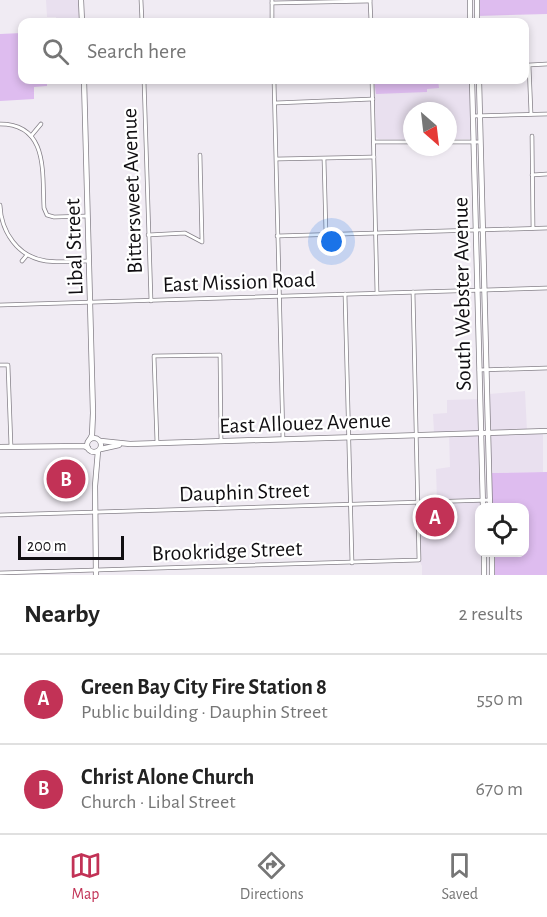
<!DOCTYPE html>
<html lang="en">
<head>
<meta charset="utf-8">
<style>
  body { margin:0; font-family:"Alegreya Sans",sans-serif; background:#f2f2f2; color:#222 }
  .controls { position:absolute; right:18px; bottom:18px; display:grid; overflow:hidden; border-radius:12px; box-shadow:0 3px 9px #0003 }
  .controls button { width:54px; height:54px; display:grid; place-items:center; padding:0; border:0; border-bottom:2px solid #e0e0e0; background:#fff; color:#222; font:30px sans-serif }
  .compass { position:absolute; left:403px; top:102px; width:54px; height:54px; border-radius:50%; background:#fff; box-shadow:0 3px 9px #0003; rotate:152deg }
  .scale { position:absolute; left:18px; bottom:15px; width:106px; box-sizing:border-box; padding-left:6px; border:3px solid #100e11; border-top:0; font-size:16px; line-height:21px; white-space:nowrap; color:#100e11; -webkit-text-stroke:4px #fff; paint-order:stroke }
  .you { position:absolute; left:332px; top:242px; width:21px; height:21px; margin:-15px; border:4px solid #fff; border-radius:50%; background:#1a73e8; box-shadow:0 0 0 9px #1a73e833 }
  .badge { display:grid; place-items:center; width:39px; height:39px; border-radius:50%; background:#c23256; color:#fff; font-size:20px; font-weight:700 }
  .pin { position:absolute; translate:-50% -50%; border:3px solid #fff; box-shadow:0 2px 6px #0006 }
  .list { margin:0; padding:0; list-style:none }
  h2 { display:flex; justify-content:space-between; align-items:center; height:78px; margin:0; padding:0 24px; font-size:26px }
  h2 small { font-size:20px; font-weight:400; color:#767676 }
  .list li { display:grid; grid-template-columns:39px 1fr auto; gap:18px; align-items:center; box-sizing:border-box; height:90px; padding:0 24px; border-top:2px solid #e0e0e0 }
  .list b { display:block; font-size:22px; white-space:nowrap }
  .list p { margin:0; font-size:20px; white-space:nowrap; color:#767676 }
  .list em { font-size:20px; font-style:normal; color:#767676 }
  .icon { flex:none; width:33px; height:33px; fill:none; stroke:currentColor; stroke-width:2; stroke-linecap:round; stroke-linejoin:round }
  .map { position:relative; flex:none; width:547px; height:575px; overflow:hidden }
  .search { position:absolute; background:#fff; box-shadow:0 3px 9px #0003; left:18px; right:18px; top:18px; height:66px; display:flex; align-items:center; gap:15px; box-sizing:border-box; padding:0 21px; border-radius:12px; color:#767676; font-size:22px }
  .sheet { height:258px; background:#fff }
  nav { display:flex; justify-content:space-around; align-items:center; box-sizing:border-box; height:84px; border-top:2px solid #e0e0e0; background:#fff; font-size:16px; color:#767676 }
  nav a { display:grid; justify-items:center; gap:3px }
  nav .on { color:#c23256 }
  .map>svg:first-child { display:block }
</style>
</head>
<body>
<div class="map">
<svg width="547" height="575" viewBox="0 0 547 575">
  <rect width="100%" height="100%" fill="#f0ebf3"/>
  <g fill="#e9e0ef">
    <path d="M 46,0 L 81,0 L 82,22 L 56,22 L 56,17 L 47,17 Z"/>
    <path d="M 374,80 L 470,80 L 471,136 L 470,139 L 448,139 L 448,111 L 412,111 L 412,140 L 379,139 L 376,137 Z"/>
    <path d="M 525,391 L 527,431 L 543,431 L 543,472 L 489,473 L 489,394 Z"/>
    <path d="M 480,399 L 483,507 L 480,508 L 480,552 L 484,553 L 484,575 L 422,575 L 422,566 L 419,560 L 418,502 L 437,501 L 436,469 L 450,467 L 449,434 L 434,433 L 433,414 L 447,413 L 447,400 Z"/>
  </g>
  <g fill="#debcef">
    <path d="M 477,0 L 547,0 L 547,14 L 477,16 Z"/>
    <path d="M 22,33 L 22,80 L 47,80 L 47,86 L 34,87 L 34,99 L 0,101 L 0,34 Z"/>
    <path d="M 374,80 L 438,80 L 439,88 L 427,89 L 427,92 L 376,94 Z"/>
    <path d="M 547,472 L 547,575 L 492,575 L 492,553 L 524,552 L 524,508 L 490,507 L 489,473 Z"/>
  </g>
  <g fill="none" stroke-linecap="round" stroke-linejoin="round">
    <g stroke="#858088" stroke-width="4.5">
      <g id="minor">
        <path d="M 141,0 L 142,22"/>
        <path d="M 272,0 L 272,22"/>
        <path d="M 370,0 L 371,22"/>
        <path d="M 272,3 L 370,1"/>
        <path d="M 144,80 L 151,301"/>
        <path d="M 274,80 L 283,439"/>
        <path d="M 372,80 L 377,293"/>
        <path d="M 275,103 L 373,99"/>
        <path d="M 531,114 L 529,65 L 547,64"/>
        <path d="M 473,116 L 547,114"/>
        <path d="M 0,124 C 49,124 42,174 44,208 L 47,215 L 54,217 L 87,216"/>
        <path d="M 31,136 L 41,124"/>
        <path d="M 532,136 L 533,228"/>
        <path d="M 374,142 L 412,142"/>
        <path d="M 448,142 L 480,142"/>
        <path d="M 277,159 L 374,157"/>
        <path d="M 324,159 L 326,234"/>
        <path d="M 532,175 L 547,174"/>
        <path d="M 0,205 C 1,232 18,257 46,261 C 60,263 75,261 88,261"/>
        <path d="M 148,235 L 185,233 L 202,242 L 200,155"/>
        <path d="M 277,236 L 547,228"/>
        <path d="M 22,261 L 27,255"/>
        <path d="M 345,294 L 352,563"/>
        <path d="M 0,305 L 547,288"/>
        <path d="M 0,365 L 8,365 L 11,447"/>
        <path d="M 479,370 L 547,368"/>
        <path d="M 157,443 L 154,356 L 220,355 L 221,441"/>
        <path d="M 0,515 L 489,500"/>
        <path d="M 0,573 L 419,560 L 413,292"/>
      </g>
    </g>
    <g stroke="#858088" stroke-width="6">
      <g id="tertiary">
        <path d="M 81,0 L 82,22"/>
        <path d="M 84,80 L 93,413 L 92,435 L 90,439"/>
        <circle cx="94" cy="445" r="7"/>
        <path d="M 101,441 L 130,444 L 547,431"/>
        <path d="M 0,447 L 84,446 L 88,448"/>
        <path d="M 101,449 L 119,445"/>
        <path d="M 96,575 L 95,486 L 98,451"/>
      </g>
    </g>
    <g stroke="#858088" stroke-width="6">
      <g id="secondary">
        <path d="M 470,0 L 470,22"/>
        <path d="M 477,0 L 477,22"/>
        <path d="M 472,80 L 483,508"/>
        <path d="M 479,80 L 490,508"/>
        <path d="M 484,552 L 484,575"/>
        <path d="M 492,552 L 492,575"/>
      </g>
    </g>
    <use href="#minor" stroke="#fff" stroke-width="3"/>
    <use href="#tertiary" stroke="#fff" stroke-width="4.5"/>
    <use href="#secondary" stroke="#fff" stroke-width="4.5"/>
  </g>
  <g text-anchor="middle" stroke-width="4.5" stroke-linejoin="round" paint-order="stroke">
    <g font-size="22" fill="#100e11" stroke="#fff">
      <text transform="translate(131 191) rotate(-92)" y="8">Bittersweet Avenue</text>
      <text transform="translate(73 247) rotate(-92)" y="8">Libal Street</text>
      <text transform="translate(239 281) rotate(-2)" y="8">East Mission Road</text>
      <text transform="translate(461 294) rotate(-91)" y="8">South Webster Avenue</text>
      <text transform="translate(305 422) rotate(-2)" y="8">East Allouez Avenue</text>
      <text transform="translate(244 491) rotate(-2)" y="8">Dauphin Street</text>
      <text transform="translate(227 550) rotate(-2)" y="8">Brookridge Street</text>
    </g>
  </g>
</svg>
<div class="controls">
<button><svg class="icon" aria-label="locate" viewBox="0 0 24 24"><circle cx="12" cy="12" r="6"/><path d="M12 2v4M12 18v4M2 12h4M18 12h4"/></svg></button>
</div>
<svg class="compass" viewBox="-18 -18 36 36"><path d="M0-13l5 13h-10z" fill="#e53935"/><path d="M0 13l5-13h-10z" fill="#767676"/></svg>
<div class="scale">200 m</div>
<div class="you"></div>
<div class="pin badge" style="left:435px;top:517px">A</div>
<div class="pin badge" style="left:66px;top:479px">B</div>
<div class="search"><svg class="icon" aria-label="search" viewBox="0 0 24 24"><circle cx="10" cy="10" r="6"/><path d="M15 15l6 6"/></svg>Search here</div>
</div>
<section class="sheet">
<h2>Nearby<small>2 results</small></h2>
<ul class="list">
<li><span class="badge">A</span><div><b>Green Bay City Fire Station 8</b><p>Public building · Dauphin Street</p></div><em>550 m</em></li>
<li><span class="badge">B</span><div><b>Christ Alone Church</b><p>Church · Libal Street</p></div><em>670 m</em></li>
</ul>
</section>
<nav>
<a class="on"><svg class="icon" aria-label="map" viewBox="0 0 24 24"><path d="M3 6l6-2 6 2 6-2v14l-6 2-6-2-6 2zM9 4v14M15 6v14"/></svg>Map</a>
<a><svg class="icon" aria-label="directions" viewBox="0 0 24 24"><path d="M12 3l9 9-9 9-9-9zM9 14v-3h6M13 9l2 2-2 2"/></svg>Directions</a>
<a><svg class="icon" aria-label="saved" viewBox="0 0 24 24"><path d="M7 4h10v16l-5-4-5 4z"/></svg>Saved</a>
</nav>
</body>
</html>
